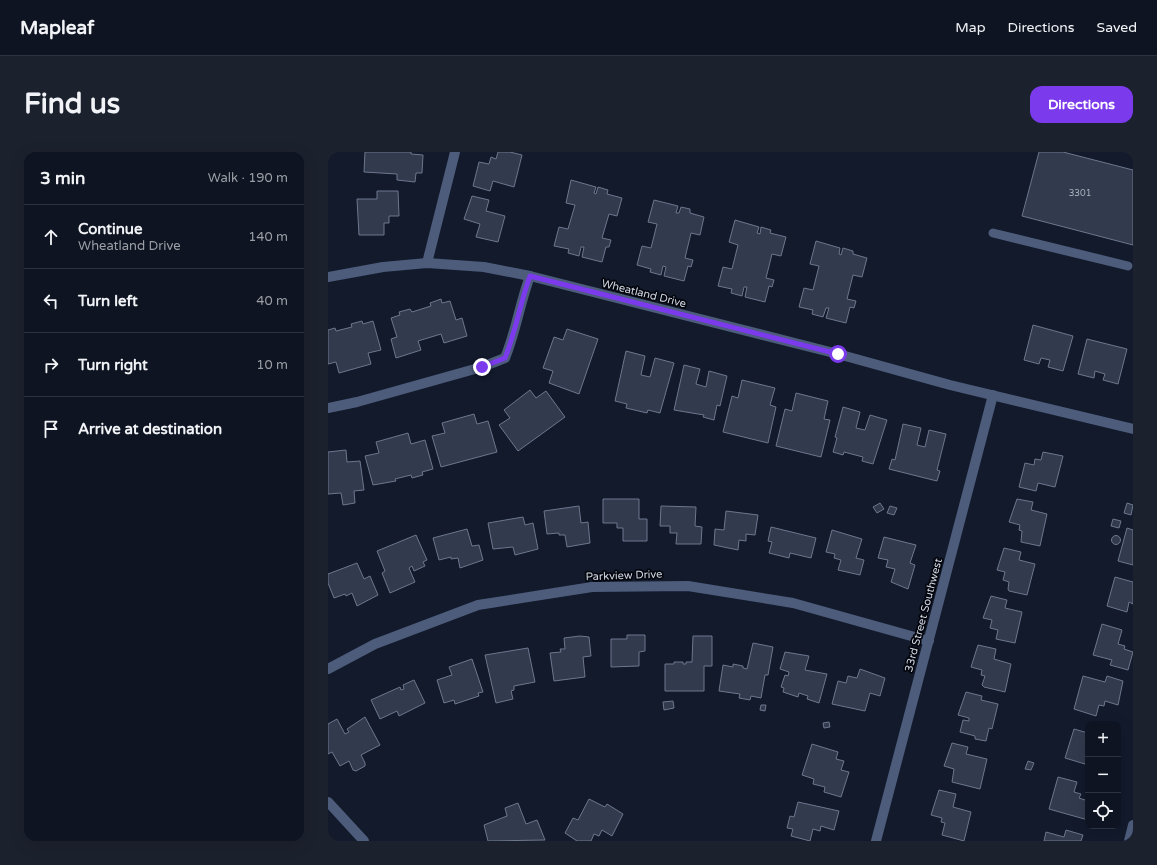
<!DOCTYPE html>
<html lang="en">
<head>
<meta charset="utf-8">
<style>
  body { margin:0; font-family:"Varela Round",sans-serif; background:#1c212e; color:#f1f3f6 }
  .controls { position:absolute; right:12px; bottom:12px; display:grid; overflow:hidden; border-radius:8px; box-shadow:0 4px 16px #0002 }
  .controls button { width:36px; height:36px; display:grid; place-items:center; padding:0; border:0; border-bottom:1px solid #2e333f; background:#0e1421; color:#f1f3f6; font:20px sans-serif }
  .stop { position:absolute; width:12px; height:12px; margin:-9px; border:3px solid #7c3aed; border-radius:50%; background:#fff }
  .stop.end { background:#7c3aed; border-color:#fff; box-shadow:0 1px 4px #0008 }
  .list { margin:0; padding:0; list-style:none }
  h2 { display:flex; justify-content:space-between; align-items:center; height:52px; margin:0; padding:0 16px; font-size:17px }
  h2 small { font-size:13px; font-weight:400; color:#9b9ea5 }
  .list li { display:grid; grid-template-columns:26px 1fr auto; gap:12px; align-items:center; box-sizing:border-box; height:64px; padding:0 16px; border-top:1px solid #2e333f }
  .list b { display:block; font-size:15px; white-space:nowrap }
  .list p { margin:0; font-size:13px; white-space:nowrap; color:#9b9ea5 }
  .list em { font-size:13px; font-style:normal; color:#9b9ea5 }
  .icon { flex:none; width:22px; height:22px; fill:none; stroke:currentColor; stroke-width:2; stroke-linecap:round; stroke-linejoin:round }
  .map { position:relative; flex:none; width:805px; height:689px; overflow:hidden; border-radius:12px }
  header { display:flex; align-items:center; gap:24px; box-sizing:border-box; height:56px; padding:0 20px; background:#0e1421; border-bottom:1px solid #2e333f }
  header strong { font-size:19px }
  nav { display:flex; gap:22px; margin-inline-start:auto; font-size:14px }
  .intro { display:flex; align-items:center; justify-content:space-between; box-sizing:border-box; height:96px; padding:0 24px }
  h1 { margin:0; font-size:28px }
  .button { padding:10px 18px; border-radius:12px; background:#7c3aed; color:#fff; font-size:14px; font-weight:700 }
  main { display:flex; gap:24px; padding:0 24px }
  aside { flex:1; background:#0e1421; border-radius:12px; box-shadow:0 4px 16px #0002 }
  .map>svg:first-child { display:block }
</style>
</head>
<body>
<header>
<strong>Mapleaf</strong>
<nav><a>Map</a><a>Directions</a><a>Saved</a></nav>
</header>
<div class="intro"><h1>Find us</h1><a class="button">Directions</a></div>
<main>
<aside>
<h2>3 min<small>Walk · 190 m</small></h2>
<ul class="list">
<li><svg class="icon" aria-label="ahead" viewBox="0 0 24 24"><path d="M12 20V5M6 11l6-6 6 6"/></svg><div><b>Continue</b><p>Wheatland Drive</p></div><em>140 m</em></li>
<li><svg class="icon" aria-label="left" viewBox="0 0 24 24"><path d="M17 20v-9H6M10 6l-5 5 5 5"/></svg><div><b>Turn left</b></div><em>40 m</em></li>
<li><svg class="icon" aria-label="right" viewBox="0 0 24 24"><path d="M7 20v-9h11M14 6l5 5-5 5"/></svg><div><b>Turn right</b></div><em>10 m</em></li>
<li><svg class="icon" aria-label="arrive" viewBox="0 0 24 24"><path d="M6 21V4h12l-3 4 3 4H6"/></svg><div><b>Arrive at destination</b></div></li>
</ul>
</aside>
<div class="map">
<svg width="805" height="689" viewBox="0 0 805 689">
  <rect width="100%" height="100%" fill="#121a2c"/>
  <g fill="#323b4e" stroke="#6d778d">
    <path d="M 37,0 L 83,0 L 83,2 L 95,3 L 94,21 L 88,21 L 87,30 L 69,28 L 69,22 L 36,20 Z"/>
    <path d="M 170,0 L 182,0 L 194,3 L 186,35 L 165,29 L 162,39 L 145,34 L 151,10 L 161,12 L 163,5 L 168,7 Z"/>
    <path d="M 711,0 L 735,0 L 805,18 L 805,93 L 694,64 Z"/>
    <path d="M 243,28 L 268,35 L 266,41 L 268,42 L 270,35 L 280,38 L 279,42 L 294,46 L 289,64 L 281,62 L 274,86 L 283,88 L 281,95 L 278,95 L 274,110 L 254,105 L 256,95 L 253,95 L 251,104 L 240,101 L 241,97 L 226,94 L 231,75 L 240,77 L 247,53 L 238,51 Z"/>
    <path d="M 49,39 L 70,39 L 71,64 L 61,64 L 61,71 L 56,71 L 56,83 L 31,83 L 29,47 L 49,47 Z"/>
    <path d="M 144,44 L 161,48 L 158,59 L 177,64 L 170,90 L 148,85 L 152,72 L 136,67 Z"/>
    <path d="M 326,48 L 350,54 L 348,61 L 351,61 L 353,55 L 362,57 L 362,61 L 376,65 L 372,83 L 363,81 L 357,106 L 365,108 L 363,115 L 360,114 L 356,129 L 336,124 L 338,115 L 335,114 L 333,123 L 322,120 L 323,117 L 309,113 L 314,94 L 323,96 L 329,72 L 320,70 Z"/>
    <path d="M 407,68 L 431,75 L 429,81 L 432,82 L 433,75 L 443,78 L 442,81 L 458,85 L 453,104 L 444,102 L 438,126 L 446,128 L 444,135 L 441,134 L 437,150 L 417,145 L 419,135 L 416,135 L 414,144 L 403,141 L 404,137 L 390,134 L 395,115 L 404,117 L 410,93 L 401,90 Z"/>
    <path d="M 488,89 L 512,96 L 511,102 L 513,103 L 515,96 L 525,99 L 525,102 L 539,106 L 534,125 L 525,123 L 519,147 L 528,149 L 526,156 L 522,155 L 518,171 L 498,166 L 501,156 L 498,156 L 495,165 L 484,162 L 485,158 L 471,155 L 476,136 L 485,138 L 491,114 L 482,112 Z"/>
    <path d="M 113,147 L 114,151 L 122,149 L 128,168 L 134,166 L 139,184 L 116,191 L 113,182 L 90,189 L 93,198 L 68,206 L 63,187 L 69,185 L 63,166 L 72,163 L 71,160 L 82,157 L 84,160 L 103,154 L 102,151 Z"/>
    <path d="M 34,169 L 35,172 L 45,169 L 53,198 L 40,201 L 43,212 L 11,221 L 8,210 L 0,212 L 0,178 L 7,176 L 8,179 L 24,175 L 23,172 Z"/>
    <path d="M 705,173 L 745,184 L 735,219 L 720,215 L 722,208 L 713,206 L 711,212 L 696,208 Z"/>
    <path d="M 239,177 L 270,187 L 251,242 L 221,231 L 225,219 L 215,216 L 226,185 L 235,188 Z"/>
    <path d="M 759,187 L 799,197 L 790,232 L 775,228 L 777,222 L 767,219 L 766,226 L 750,222 Z"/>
    <path d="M 298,199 L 317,204 L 313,223 L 322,225 L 327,206 L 346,211 L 332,261 L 320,258 L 319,261 L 298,256 L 299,252 L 287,249 Z"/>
    <path d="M 356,213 L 372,217 L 368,232 L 378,235 L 381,219 L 399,224 L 392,254 L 389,253 L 386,268 L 375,265 L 376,263 L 346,258 Z"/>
    <path d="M 414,228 L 447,236 L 442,253 L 448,255 L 440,291 L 395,280 L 404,244 L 410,246 Z"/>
    <path d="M 202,238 L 208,246 L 218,239 L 237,265 L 190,299 L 171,273 L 182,266 L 176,258 Z"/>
    <path d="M 468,241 L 500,249 L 496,267 L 502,268 L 493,305 L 448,294 L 457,257 L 464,259 Z"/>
    <path d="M 515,255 L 532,260 L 528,276 L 537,278 L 542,263 L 559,268 L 545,312 L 534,309 L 535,305 L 516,300 L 515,303 L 505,300 L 509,286 L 507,285 Z"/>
    <path d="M 146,262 L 149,272 L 160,269 L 169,300 L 113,315 L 104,284 L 117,281 L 114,271 Z"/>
    <path d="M 575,272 L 593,276 L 589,293 L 597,295 L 601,278 L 618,282 L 609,318 L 612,319 L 609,329 L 561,317 L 564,307 L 567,308 Z"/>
    <path d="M 80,281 L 83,292 L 97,288 L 105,317 L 94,320 L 95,323 L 84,326 L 83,323 L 67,327 L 68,329 L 45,333 L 37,304 L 51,301 L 48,290 Z"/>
    <path d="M 18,298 L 19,310 L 32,309 L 36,338 L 26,339 L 27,351 L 15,353 L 13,341 L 0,342 L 0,300 Z"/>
    <path d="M 715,300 L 735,304 L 727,335 L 710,331 L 708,339 L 691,335 L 697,311 L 706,313 L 707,307 L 713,308 Z"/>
    <path d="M 275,347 L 311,347 L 311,367 L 319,367 L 319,389 L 295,389 L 295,376 L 289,376 L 289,371 L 275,371 Z"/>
    <path d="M 689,347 L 705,350 L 703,358 L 719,362 L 712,394 L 693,390 L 694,379 L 691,378 L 692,373 L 681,370 Z"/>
    <path d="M 552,351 L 556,357 L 549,361 L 545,355 Z"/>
    <path d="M 799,351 L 805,353 L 803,363 L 796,361 Z"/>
    <path d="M 251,354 L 253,371 L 260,370 L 262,391 L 239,395 L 237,383 L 231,383 L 231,381 L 219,382 L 216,359 Z"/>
    <path d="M 333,354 L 368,355 L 367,374 L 374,375 L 373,392 L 348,392 L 349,381 L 342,381 L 342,374 L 332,374 Z"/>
    <path d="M 562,354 L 569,356 L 566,363 L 559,361 Z"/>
    <path d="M 398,359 L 430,363 L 427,383 L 418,382 L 418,389 L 411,388 L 410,398 L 386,393 L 387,377 L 396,378 Z"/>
    <path d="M 195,365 L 197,373 L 205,371 L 210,397 L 187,403 L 185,395 L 165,397 L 160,371 Z"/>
    <path d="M 785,367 L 793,369 L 791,376 L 783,374 Z"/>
    <path d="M 443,375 L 488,386 L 483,406 L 462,401 L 461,406 L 441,401 L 444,390 L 440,389 Z"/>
    <path d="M 799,376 L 805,378 L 805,413 L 790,409 Z"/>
    <path d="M 139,377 L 144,394 L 151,393 L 155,408 L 132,416 L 130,406 L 123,407 L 123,405 L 111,408 L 105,386 Z"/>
    <path d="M 504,378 L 534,387 L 528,406 L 536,408 L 532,423 L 510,418 L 513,408 L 506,406 L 507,402 L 498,400 Z"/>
    <path d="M 88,383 L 99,408 L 95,410 L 97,414 L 86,419 L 84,414 L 81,416 L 87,430 L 62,441 L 54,421 L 57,419 L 49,399 Z"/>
    <circle cx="788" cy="388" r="4.5"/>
    <path d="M 556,385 L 588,393 L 582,411 L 587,413 L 580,437 L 563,430 L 567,417 L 558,415 L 560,408 L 550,406 Z"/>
    <path d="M 676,396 L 693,400 L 691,408 L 707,412 L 699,443 L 681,439 L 680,437 L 681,430 L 675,428 L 677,420 L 669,418 Z"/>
    <path d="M 29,411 L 36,427 L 42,424 L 50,443 L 29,454 L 24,441 L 18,444 L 17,442 L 6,446 L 0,431 L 0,422 Z"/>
    <path d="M 787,425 L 805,430 L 805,452 L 801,450 L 799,460 L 779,454 Z"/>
    <path d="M 663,444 L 679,448 L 677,456 L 694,460 L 687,491 L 668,487 L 670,478 L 662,476 L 664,468 L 655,466 Z"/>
    <path d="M 774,472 L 794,478 L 790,492 L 797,494 L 796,497 L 805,500 L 800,518 L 782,513 L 784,508 L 765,503 Z"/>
    <path d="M 299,483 L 317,483 L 317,499 L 311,500 L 311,514 L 283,515 L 283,487 L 299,487 Z"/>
    <path d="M 252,484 L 261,485 L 263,504 L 255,505 L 257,525 L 226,529 L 222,501 L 233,500 L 232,497 L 237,497 L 236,486 Z"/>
    <path d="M 365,484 L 384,484 L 384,514 L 376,514 L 376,539 L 337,539 L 337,512 L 346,512 L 346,510 L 355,510 L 355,512 L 358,512 L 358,510 L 364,510 Z"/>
    <path d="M 425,491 L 445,495 L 440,523 L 437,523 L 433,546 L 423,544 L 422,548 L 411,546 L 412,542 L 391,539 L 395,513 L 405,515 L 405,512 L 415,514 L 415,516 L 419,517 Z"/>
    <path d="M 650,493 L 668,497 L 666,507 L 683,512 L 677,540 L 656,535 L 654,533 L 657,524 L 653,523 L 654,518 L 643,515 Z"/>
    <path d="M 200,496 L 207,530 L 186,534 L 186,538 L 183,539 L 185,547 L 168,551 L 157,503 Z"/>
    <path d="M 457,500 L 481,504 L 477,518 L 499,522 L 491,551 L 479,547 L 480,544 L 471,541 L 470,545 L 455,540 L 456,536 L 453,535 L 457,523 L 460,524 L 461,520 L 452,517 Z"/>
    <path d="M 144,507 L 155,540 L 150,541 L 151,544 L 127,552 L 126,548 L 116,551 L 109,528 L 124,523 L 121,515 Z"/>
    <path d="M 532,517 L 557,526 L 552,544 L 542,541 L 537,559 L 504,552 L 510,529 L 518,531 L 520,524 L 529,526 Z"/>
    <path d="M 755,524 L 777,530 L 779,524 L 795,529 L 790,553 L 777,549 L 776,554 L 771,553 L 768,564 L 746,557 Z"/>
    <path d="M 86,528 L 97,551 L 71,564 L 69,559 L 52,567 L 43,548 L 72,535 L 73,538 L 76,537 L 75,533 Z"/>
    <path d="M 638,540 L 654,544 L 653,548 L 670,552 L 664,577 L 661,576 L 658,589 L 647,587 L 647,584 L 632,580 L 635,568 L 641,569 L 641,566 L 630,563 Z"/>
    <path d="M 345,549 L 346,556 L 336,558 L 335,550 Z"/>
    <path d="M 433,553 L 438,553 L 437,559 L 432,558 Z"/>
    <path d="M 37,565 L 52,593 L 33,603 L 37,611 L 37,614 L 28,619 L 25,618 L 21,609 L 12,614 L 4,600 L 0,602 L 0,572 L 9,567 L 17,582 L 21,580 L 19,577 Z"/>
    <path d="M 501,570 L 502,575 L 496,576 L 495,571 Z"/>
    <path d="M 746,577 L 760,581 L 760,603 L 757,612 L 737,606 Z"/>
    <path d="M 624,591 L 640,595 L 638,602 L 659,607 L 652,637 L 624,630 L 626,617 L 616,614 Z"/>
    <path d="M 484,592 L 510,600 L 508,607 L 516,609 L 513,618 L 521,620 L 513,645 L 496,640 L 497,635 L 485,632 L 486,627 L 474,623 Z"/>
    <path d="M 700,609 L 706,611 L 703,618 L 697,617 Z"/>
    <path d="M 730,625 L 749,630 L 746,640 L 753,642 L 751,646 L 760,649 L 760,668 L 721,657 Z"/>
    <path d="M 611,638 L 628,642 L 625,655 L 643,660 L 636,689 L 614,683 L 617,671 L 613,670 L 614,666 L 603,663 Z"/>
    <path d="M 261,647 L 277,655 L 279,652 L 295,662 L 284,684 L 274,678 L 271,684 L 266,682 L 263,689 L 249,689 L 237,681 L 245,666 L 250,668 Z"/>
    <path d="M 470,650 L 511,659 L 506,678 L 493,674 L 492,679 L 485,677 L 482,689 L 463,684 L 465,677 L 459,676 L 462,664 L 466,665 Z"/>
    <path d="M 190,651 L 198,672 L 209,668 L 217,688 L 160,689 L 156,673 L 179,664 L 177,656 Z"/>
    <path d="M 738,678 L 755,683 L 753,689 L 716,689 L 718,680 L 736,685 Z"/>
  </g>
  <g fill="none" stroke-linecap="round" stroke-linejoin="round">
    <path stroke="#4d5c7b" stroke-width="9" d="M 665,81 L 800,114"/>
    <g stroke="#4d5c7b" stroke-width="10">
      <path d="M 99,111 L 127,0"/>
      <path d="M 0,125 L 55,115 L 99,111 L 156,115 L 202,124 L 510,202 L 622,233 L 805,277"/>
      <path d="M 0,256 L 29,250 L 154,215 L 177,206 C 188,179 192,151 202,124"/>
      <path d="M 0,517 L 47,492 L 150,453 L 264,435 L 360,434 L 465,451 L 601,489"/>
      <path d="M 0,650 L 36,689"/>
      <path d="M 548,689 L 665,243"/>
    </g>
    <path stroke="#4d5c7b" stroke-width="10" d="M 801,689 L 805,673"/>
  </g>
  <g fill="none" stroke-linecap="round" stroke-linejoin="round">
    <path stroke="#7c3aed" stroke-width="5" d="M 154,215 L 177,206 C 188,179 192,151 202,124 L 510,202"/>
  </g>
  <g text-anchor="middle" stroke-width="3.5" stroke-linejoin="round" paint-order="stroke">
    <g font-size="9" fill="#aab1be">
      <text x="752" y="44">3301</text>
    </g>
    <g font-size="11" fill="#d2d8e4" stroke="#04060d">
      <text transform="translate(316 141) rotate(14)" y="4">Wheatland Drive</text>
      <text transform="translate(296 423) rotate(-2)" y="4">Parkview Drive</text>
      <text transform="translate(595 463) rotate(-75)" y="4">33rd Street Southwest</text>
    </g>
  </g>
</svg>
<div class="controls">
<button>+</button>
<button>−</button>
<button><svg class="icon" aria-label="locate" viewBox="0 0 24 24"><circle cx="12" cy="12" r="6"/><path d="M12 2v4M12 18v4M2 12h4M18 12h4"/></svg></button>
</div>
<div class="stop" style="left:510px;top:202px"></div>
<div class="stop end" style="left:154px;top:215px"></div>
</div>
</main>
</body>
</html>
